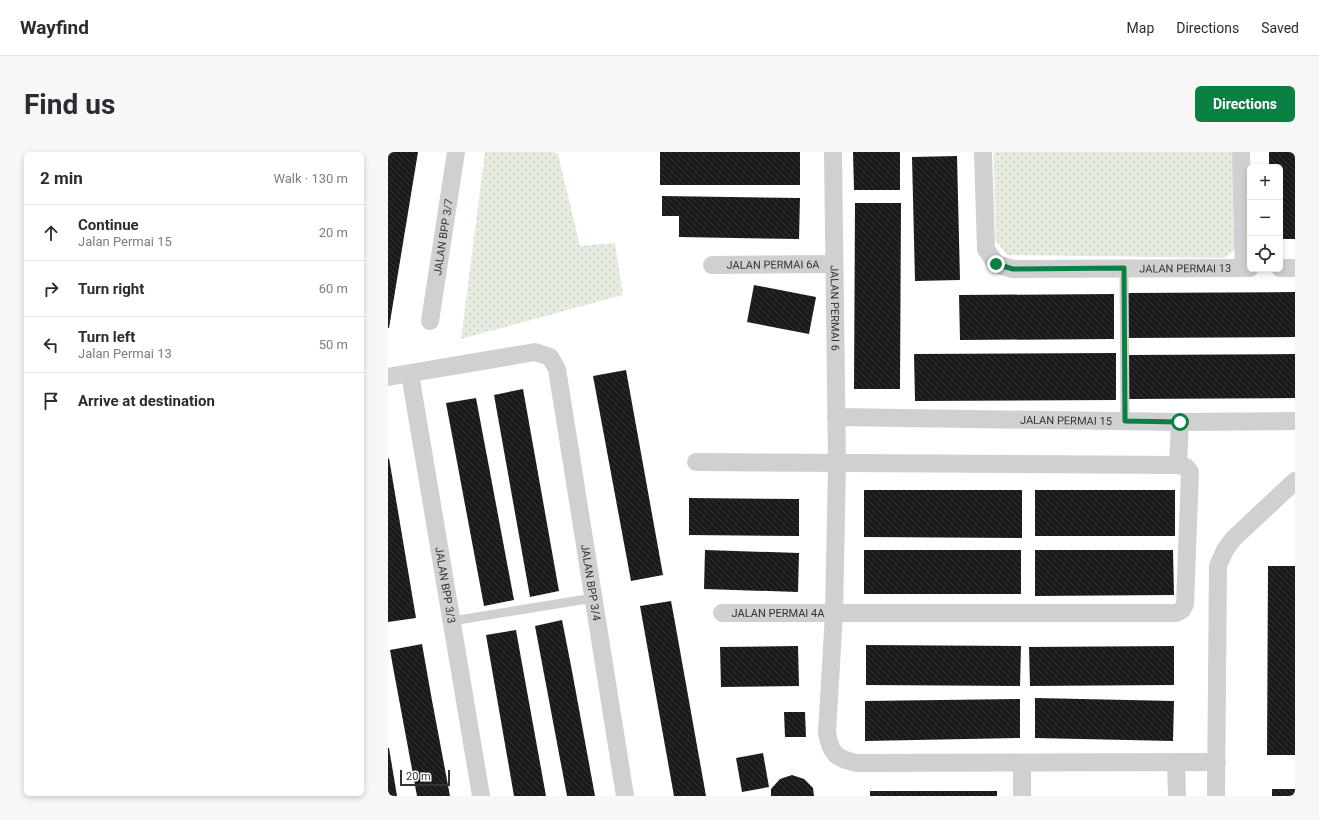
<!DOCTYPE html>
<html lang="en">
<head>
<meta charset="utf-8">
<style>
  body { margin:0; font-family:Roboto,sans-serif; background:#f7f7f7; color:#2b2b33 }
  .controls { position:absolute; right:12px; top:12px; display:grid; overflow:hidden; border-radius:6px; box-shadow:0 2px 6px #0003 }
  .controls button { width:36px; height:36px; display:grid; place-items:center; padding:0; border:0; border-bottom:1px solid #e1e1e2; background:#fff; color:#2b2b33; font:20px sans-serif }
  .scale { position:absolute; left:12px; bottom:10px; width:50px; box-sizing:border-box; padding-left:4px; border:2px solid #333; border-top:0; font-size:11px; line-height:14px; white-space:nowrap; color:#333; -webkit-text-stroke:3px #fff; paint-order:stroke }
  .stop { position:absolute; width:12px; height:12px; margin:-9px; border:3px solid #0b8043; border-radius:50%; background:#fff }
  .stop.end { background:#0b8043; border-color:#fff; box-shadow:0 1px 4px #0008 }
  .list { margin:0; padding:0; list-style:none }
  h2 { display:flex; justify-content:space-between; align-items:center; height:52px; margin:0; padding:0 16px; font-size:17px }
  h2 small { font-size:13px; font-weight:400; color:#7c7c81 }
  .list li { display:grid; grid-template-columns:26px 1fr auto; gap:12px; align-items:center; box-sizing:border-box; height:56px; padding:0 16px; border-top:1px solid #e1e1e2 }
  .list b { display:block; font-size:15px; white-space:nowrap }
  .list p { margin:0; font-size:13px; white-space:nowrap; color:#7c7c81 }
  .list em { font-size:13px; font-style:normal; color:#7c7c81 }
  .icon { flex:none; width:22px; height:22px; fill:none; stroke:currentColor; stroke-width:2; stroke-linecap:round; stroke-linejoin:round }
  .map { position:relative; flex:none; width:907px; height:644px; overflow:hidden; border-radius:6px }
  header { display:flex; align-items:center; gap:24px; box-sizing:border-box; height:56px; padding:0 20px; background:#fff; border-bottom:1px solid #e1e1e2 }
  header strong { font-size:19px }
  nav { display:flex; gap:22px; margin-inline-start:auto; font-size:14px }
  .intro { display:flex; align-items:center; justify-content:space-between; box-sizing:border-box; height:96px; padding:0 24px }
  h1 { margin:0; font-size:28px }
  .button { padding:10px 18px; border-radius:6px; background:#0b8043; color:#fff; font-size:14px; font-weight:700 }
  main { display:flex; gap:24px; padding:0 24px }
  aside { flex:1; background:#fff; border-radius:6px; box-shadow:0 2px 6px #0003 }
  .map>svg:first-child { display:block }
</style>
</head>
<body>
<header>
<strong>Wayfind</strong>
<nav><a>Map</a><a>Directions</a><a>Saved</a></nav>
</header>
<div class="intro"><h1>Find us</h1><a class="button">Directions</a></div>
<main>
<aside>
<h2>2 min<small>Walk · 130 m</small></h2>
<ul class="list">
<li><svg class="icon" aria-label="ahead" viewBox="0 0 24 24"><path d="M12 20V5M6 11l6-6 6 6"/></svg><div><b>Continue</b><p>Jalan Permai 15</p></div><em>20 m</em></li>
<li><svg class="icon" aria-label="right" viewBox="0 0 24 24"><path d="M7 20v-9h11M14 6l5 5-5 5"/></svg><div><b>Turn right</b></div><em>60 m</em></li>
<li><svg class="icon" aria-label="left" viewBox="0 0 24 24"><path d="M17 20v-9H6M10 6l-5 5 5 5"/></svg><div><b>Turn left</b><p>Jalan Permai 13</p></div><em>50 m</em></li>
<li><svg class="icon" aria-label="arrive" viewBox="0 0 24 24"><path d="M6 21V4h12l-3 4 3 4H6"/></svg><div><b>Arrive at destination</b></div></li>
</ul>
</aside>
<div class="map">
<svg width="907" height="644" viewBox="0 0 907 644">
  <defs>
    <pattern id="park-dots" width="8" height="8" patternUnits="userSpaceOnUse"><rect width="8" height="8" fill="#e6ecdf"/><path d="M2 2h.1M6 6h.1" fill="none" stroke="#c6cbc0" stroke-width="1.8" stroke-linecap="round"/></pattern>
    <pattern id="building-back-hatch" width="6" height="6" patternUnits="userSpaceOnUse"><rect width="6" height="6" fill="#1a1a1a"/><path d="M-1 5l2 2M0 0l6 6M5-1l2 2" fill="none" stroke="#333"/></pattern>
  </defs>
  <rect width="100%" height="100%" fill="#fff"/>
  <g fill="url(#park-dots)">
    <path d="M 97,0 L 166,0 L 170,2 L 192,94 L 227,91 L 235,143 L 73,187 Z"/>
    <path d="M 606,0 L 847,0 L 847,98 L 837,106 L 619,103 L 607,88 Z"/>
  </g>
  <g fill="url(#building-back-hatch)">
    <path d="M 0,0 L 30,0 L 1,176 L 0,176 Z"/>
    <rect x="272" y="0" width="140" height="33"/>
    <path d="M 465,0 L 512,0 L 512,38 L 466,38 Z"/>
    <path d="M 881,0 L 907,0 L 907,87 L 892,87 L 892,15 L 881,15 Z"/>
    <path d="M 569,4 L 572,128 L 527,129 L 524,5 Z"/>
    <path d="M 274,44 L 412,46 L 411,87 L 291,85 L 291,64 L 274,64 Z"/>
    <path d="M 467,51 L 513,51 L 512,237 L 466,237 Z"/>
    <path d="M 366,133 L 428,145 L 421,182 L 359,170 Z"/>
    <path d="M 907,140 L 907,185 L 739,186 L 739,141 Z"/>
    <path d="M 726,142 L 726,187 L 572,188 L 571,143 Z"/>
    <path d="M 728,201 L 728,248 L 527,249 L 526,202 Z"/>
    <path d="M 907,202 L 907,246 L 740,247 L 739,203 Z"/>
    <path d="M 238,218 L 275,423 L 243,429 L 205,224 Z"/>
    <path d="M 135,237 L 171,439 L 142,445 L 106,243 Z"/>
    <path d="M 88,246 L 126,448 L 96,454 L 58,251 Z"/>
    <path d="M 1,306 L 28,466 L 0,470 L 0,307 Z"/>
    <path d="M 476,338 L 634,338 L 634,386 L 476,385 Z"/>
    <rect x="647" y="338" width="140" height="46"/>
    <path d="M 301,346 L 411,347 L 411,384 L 301,383 Z"/>
    <path d="M 317,398 L 411,401 L 410,440 L 316,437 Z"/>
    <rect x="476" y="398" width="157" height="44"/>
    <path d="M 647,398 L 785,398 L 786,443 L 647,444 Z"/>
    <path d="M 880,414 L 907,414 L 907,603 L 879,603 Z"/>
    <path d="M 283,449 L 286,465 L 318,644 L 286,644 L 252,454 Z"/>
    <path d="M 174,468 L 184,519 L 207,644 L 179,644 L 150,490 L 147,474 Z"/>
    <path d="M 128,478 L 131,495 L 158,644 L 126,644 L 98,483 Z"/>
    <path d="M 34,492 L 43,543 L 62,644 L 29,644 L 5,515 L 2,498 Z"/>
    <path d="M 478,493 L 633,494 L 632,534 L 478,533 Z"/>
    <path d="M 410,494 L 411,534 L 333,535 L 332,495 Z"/>
    <path d="M 786,494 L 786,533 L 642,534 L 641,495 Z"/>
    <path d="M 647,546 L 786,549 L 785,589 L 647,586 Z"/>
    <path d="M 632,547 L 632,586 L 477,589 L 477,549 Z"/>
    <path d="M 396,560 L 417,560 L 418,585 L 397,585 Z"/>
    <path d="M 0,596 L 1,596 L 9,644 L 0,644 Z"/>
    <path d="M 375,601 L 381,635 L 354,640 L 348,606 Z"/>
    <path d="M 404,623 L 416,627 L 425,636 L 426,644 L 383,644 L 383,637 L 392,627 Z"/>
    <rect x="884" y="637" width="23" height="7"/>
    <rect x="482" y="639" width="127" height="5"/>
  </g>
  <g fill="none" stroke-linecap="round" stroke-linejoin="round">
    <g stroke="#d0d0d0" stroke-width="9">
      <path d="M 736,116 L 737,269"/>
      <path d="M 64,469 L 205,446"/>
    </g>
    <g stroke="#d0d0d0" stroke-width="18">
      <path id="s1" d="M 445,0 L 449,312 L 446,462 L 439,580 C 442,601 448,607 469,611 L 829,610"/>
      <path id="s2" d="M 595,0 L 598,97 L 608,112 L 625,117 L 862,116"/>
      <path d="M 853,0 L 856,116"/>
      <path id="s3" d="M 324,113 L 446,112"/>
      <path d="M 892,116 L 907,116"/>
      <path id="s4" d="M 42,169 L 68,0"/>
      <path id="s5" d="M 22,222 L 93,644"/>
      <path id="s6" d="M 0,225 L 147,200 L 162,205 L 169,217 L 237,644"/>
      <path id="s7" d="M 448,265 L 792,270 L 907,269"/>
      <path d="M 308,310 L 790,313 L 792,270"/>
      <path id="s8" d="M 334,461 L 788,461 L 794,458 L 797,452 L 802,320 L 798,315 L 790,313"/>
      <path d="M 788,610 L 789,644"/>
      <path d="M 634,611 L 634,644"/>
      <path d="M 828,644 L 830,414 L 837,398 L 845,387 L 907,329"/>
    </g>
  </g>
  <g fill="none" stroke-linecap="round" stroke-linejoin="round">
    <path stroke="#0b8043" stroke-width="5" d="M 608,112 L 625,117 L 736,116 L 737,269 L 792,270"/>
  </g>
  <g text-anchor="middle" stroke-width="4" stroke-linejoin="round" paint-order="stroke">
    <g font-size="11" fill="#333" stroke="#fff">
      <text dy="4" stroke="none"><textPath href="#s4" startOffset="85">JALAN BPP 3/7</textPath></text>
      <text dy="4" stroke="none"><textPath href="#s3" startOffset="61">JALAN PERMAI 6A</textPath></text>
      <text dy="4" stroke="none"><textPath href="#s2" startOffset="305">JALAN PERMAI 13</textPath></text>
      <text dy="4" stroke="none"><textPath href="#s1" startOffset="156">JALAN PERMAI 6</textPath></text>
      <text dy="4" stroke="none"><textPath href="#s7" startOffset="230">JALAN PERMAI 15</textPath></text>
      <text dy="4" stroke="none"><textPath href="#s6" startOffset="395">JALAN BPP 3/4</textPath></text>
      <text dy="4" stroke="none"><textPath href="#s5" startOffset="214">JALAN BPP 3/3</textPath></text>
      <text dy="4" stroke="none"><textPath href="#s8" startOffset="56">JALAN PERMAI 4A</textPath></text>
    </g>
  </g>
</svg>
<div class="controls">
<button>+</button>
<button>−</button>
<button><svg class="icon" aria-label="locate" viewBox="0 0 24 24"><circle cx="12" cy="12" r="6"/><path d="M12 2v4M12 18v4M2 12h4M18 12h4"/></svg></button>
</div>
<div class="scale">20 m</div>
<div class="stop" style="left:792px;top:270px"></div>
<div class="stop end" style="left:608px;top:112px"></div>
</div>
</main>
</body>
</html>
